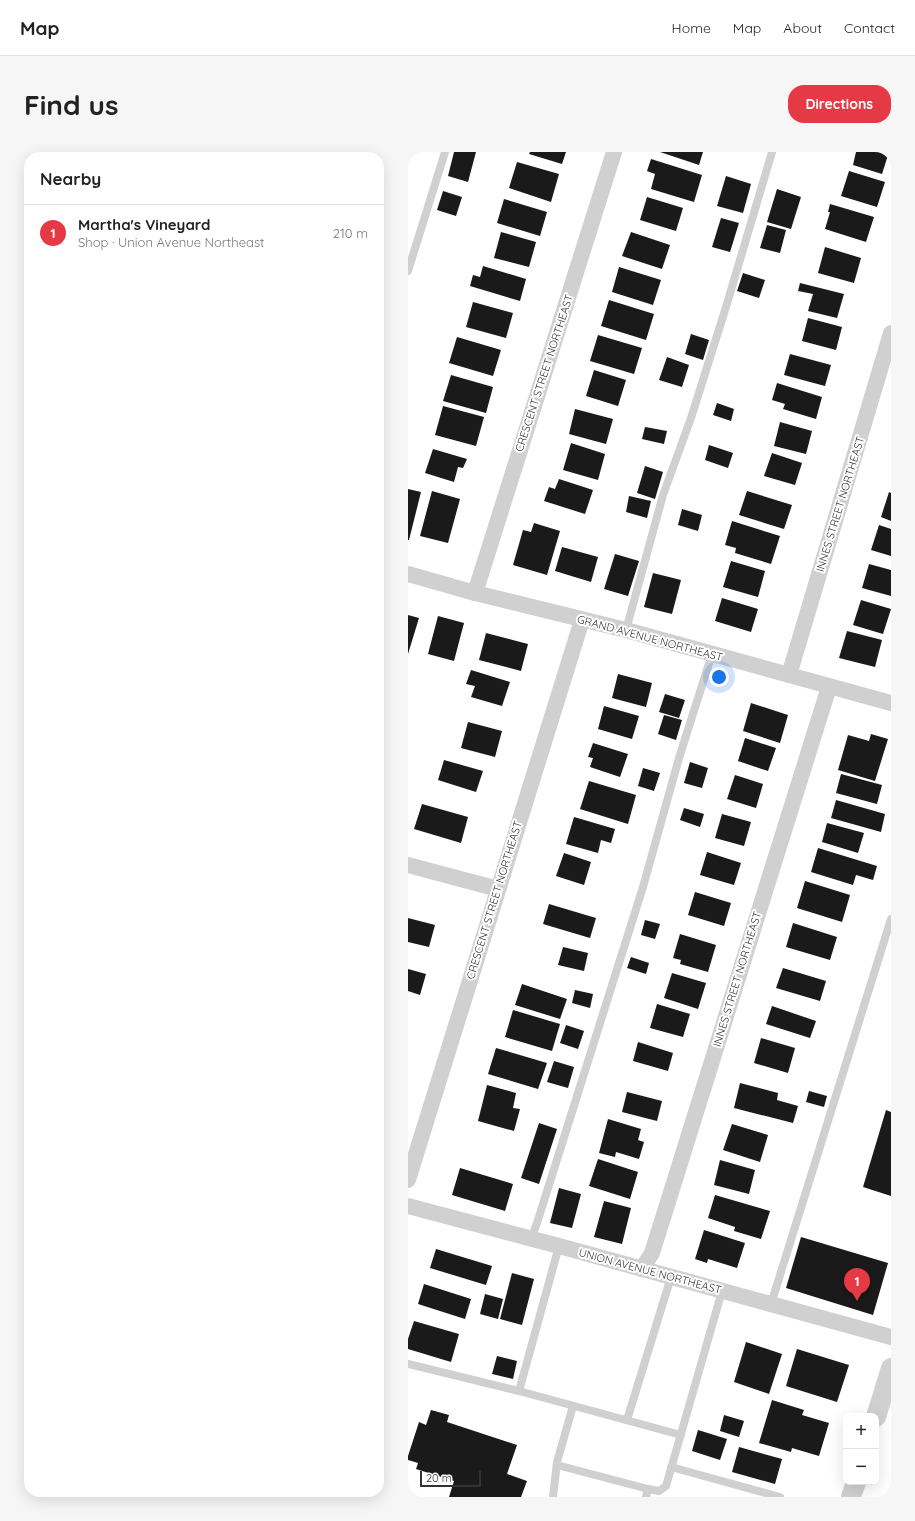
<!DOCTYPE html>
<html lang="en">
<head>
<meta charset="utf-8">
<style>
  body { margin:0; font-family:Quicksand,sans-serif; background:#f6f6f6; color:#222 }
  .controls { position:absolute; right:12px; bottom:12px; display:grid; overflow:hidden; border-radius:8px; box-shadow:0 4px 16px #0002 }
  .controls button { width:36px; height:36px; display:grid; place-items:center; padding:0; border:0; border-bottom:1px solid #e0e0e0; background:#fff; color:#222; font:20px sans-serif }
  .scale { position:absolute; left:12px; bottom:10px; width:61px; box-sizing:border-box; padding-left:4px; border:2px solid #333; border-top:0; font-size:11px; line-height:14px; white-space:nowrap; color:#333; -webkit-text-stroke:3px #fff; paint-order:stroke }
  .you { position:absolute; left:311px; top:525px; width:14px; height:14px; margin:-10px; border:3px solid #fff; border-radius:50%; background:#1a73e8; box-shadow:0 0 0 6px #1a73e833 }
  .badge { display:grid; place-items:center; width:26px; height:26px; border-radius:50%; background:#e63946; color:#fff; font-size:13px; font-weight:700 }
  .pin { position:absolute; translate:-50% -33px; filter:drop-shadow(0 1px 2px #0008) }
  .pin::after { content:''; position:absolute; top:21px; width:14px; height:12px; background:inherit; clip-path:polygon(0 0,100% 0,50% 100%) }
  .list { margin:0; padding:0; list-style:none }
  h2 { display:flex; justify-content:space-between; align-items:center; height:52px; margin:0; padding:0 16px; font-size:17px }
  h2 small { font-size:13px; font-weight:400; color:#767676 }
  .list li { display:grid; grid-template-columns:26px 1fr auto; gap:12px; align-items:center; box-sizing:border-box; height:56px; padding:0 16px; border-top:1px solid #e0e0e0 }
  .list b { display:block; font-size:15px; white-space:nowrap }
  .list p { margin:0; font-size:13px; white-space:nowrap; color:#767676 }
  .list em { font-size:13px; font-style:normal; color:#767676 }
  .map { position:relative; flex:none; width:483px; height:1345px; overflow:hidden; border-radius:16px }
  header { display:flex; align-items:center; gap:24px; box-sizing:border-box; height:56px; padding:0 20px; background:#fff; border-bottom:1px solid #e0e0e0 }
  header strong { font-size:19px }
  nav { display:flex; gap:22px; margin-inline-start:auto; font-size:14px }
  .intro { display:flex; align-items:center; justify-content:space-between; box-sizing:border-box; height:96px; padding:0 24px }
  h1 { margin:0; font-size:28px }
  .button { padding:10px 18px; border-radius:16px; background:#e63946; color:#fff; font-size:14px; font-weight:700 }
  main { display:flex; gap:24px; padding:0 24px }
  aside { flex:1; background:#fff; border-radius:16px; box-shadow:0 4px 16px #0002 }
  .map>svg:first-child { display:block }
</style>
</head>
<body>
<header>
<strong>Map</strong>
<nav><a>Home</a><a>Map</a><a>About</a><a>Contact</a></nav>
</header>
<div class="intro"><h1>Find us</h1><a class="button">Directions</a></div>
<main>
<aside>
<h2>Nearby<small></small></h2>
<ul class="list">
<li><span class="badge">1</span><div><b>Martha's Vineyard</b><p>Shop · Union Avenue Northeast</p></div><em>210 m</em></li>
</ul>
</aside>
<div class="map">
<svg width="483" height="1345" viewBox="0 0 483 1345">
  <rect width="100%" height="100%" fill="#fff"/>
  <g fill="#1a1a1a">
    <path d="M 46,0 L 68,0 L 60,30 L 40,24 Z"/>
    <path d="M 122,0 L 158,0 L 154,12 L 121,2 Z"/>
    <path d="M 252,0 L 295,0 L 291,13 Z"/>
    <path d="M 448,0 L 481,0 L 474,22 L 445,13 Z"/>
    <path d="M 243,7 L 294,23 L 286,50 L 243,37 L 247,22 L 239,19 Z"/>
    <path d="M 109,10 L 151,22 L 143,50 L 101,36 Z"/>
    <path d="M 441,19 L 477,30 L 469,55 L 433,44 Z"/>
    <path d="M 318,24 L 343,32 L 335,61 L 309,54 Z"/>
    <path d="M 369,37 L 393,45 L 383,77 L 359,70 Z"/>
    <path d="M 35,39 L 54,45 L 48,64 L 29,58 Z"/>
    <path d="M 239,45 L 275,56 L 268,79 L 232,68 Z"/>
    <path d="M 96,47 L 139,60 L 132,84 L 89,71 Z"/>
    <path d="M 422,52 L 466,65 L 458,90 L 417,77 L 422,60 L 420,60 Z"/>
    <path d="M 313,66 L 331,71 L 322,100 L 304,95 Z"/>
    <path d="M 359,73 L 378,78 L 372,101 L 352,96 Z"/>
    <path d="M 93,80 L 128,90 L 121,115 L 86,106 Z"/>
    <path d="M 223,80 L 262,93 L 254,117 L 214,104 Z"/>
    <path d="M 417,95 L 453,106 L 446,131 L 410,121 Z"/>
    <path d="M 75,114 L 118,127 L 112,149 L 62,134 L 65,123 L 72,125 Z"/>
    <path d="M 211,115 L 253,128 L 245,153 L 204,140 Z"/>
    <path d="M 335,121 L 357,128 L 351,146 L 329,139 Z"/>
    <path d="M 392,131 L 436,142 L 429,166 L 400,159 L 405,142 L 390,139 Z"/>
    <path d="M 201,148 L 246,162 L 238,188 L 193,174 Z"/>
    <path d="M 65,150 L 105,161 L 98,186 L 58,175 Z"/>
    <path d="M 400,166 L 434,175 L 428,198 L 394,189 Z"/>
    <path d="M 283,182 L 301,188 L 295,208 L 277,202 Z"/>
    <path d="M 190,183 L 234,196 L 226,222 L 182,209 Z"/>
    <path d="M 49,185 L 93,198 L 85,224 L 41,211 Z"/>
    <path d="M 382,202 L 423,213 L 417,234 L 376,223 Z"/>
    <path d="M 259,205 L 281,213 L 274,235 L 251,228 Z"/>
    <path d="M 186,218 L 218,228 L 210,254 L 178,244 Z"/>
    <path d="M 43,223 L 85,235 L 78,261 L 35,249 Z"/>
    <path d="M 369,231 L 414,245 L 408,267 L 375,257 L 377,252 L 364,248 Z"/>
    <path d="M 309,251 L 326,257 L 323,269 L 305,263 Z"/>
    <path d="M 35,254 L 76,265 L 68,294 L 27,283 Z"/>
    <path d="M 167,257 L 205,267 L 198,292 L 161,282 Z"/>
    <path d="M 372,270 L 404,279 L 398,302 L 366,294 Z"/>
    <path d="M 237,275 L 259,279 L 256,292 L 234,287 Z"/>
    <path d="M 163,291 L 197,302 L 190,328 L 155,318 Z"/>
    <path d="M 301,293 L 325,301 L 320,316 L 297,308 Z"/>
    <path d="M 25,297 L 59,307 L 55,316 L 50,315 L 46,330 L 17,321 Z"/>
    <path d="M 364,301 L 394,311 L 387,333 L 356,324 Z"/>
    <path d="M 237,314 L 255,320 L 247,347 L 229,341 Z"/>
    <path d="M 151,327 L 185,338 L 177,362 L 136,349 L 141,335 L 147,337 Z"/>
    <path d="M 0,337 L 13,340 L 1,388 L 0,388 Z"/>
    <path d="M 24,339 L 52,347 L 40,391 L 12,384 Z"/>
    <path d="M 339,339 L 384,353 L 376,377 L 331,363 Z"/>
    <path d="M 481,340 L 483,341 L 483,369 L 473,365 Z"/>
    <path d="M 221,344 L 243,349 L 239,366 L 218,360 Z"/>
    <path d="M 274,357 L 294,363 L 290,379 L 270,373 Z"/>
    <path d="M 324,369 L 372,384 L 363,412 L 327,401 L 328,396 L 317,393 Z"/>
    <path d="M 126,371 L 152,379 L 139,423 L 105,413 L 115,378 L 123,380 Z"/>
    <path d="M 471,373 L 483,377 L 483,404 L 463,398 Z"/>
    <path d="M 154,395 L 190,405 L 183,430 L 147,419 Z"/>
    <path d="M 207,402 L 231,409 L 220,444 L 196,437 Z"/>
    <path d="M 323,409 L 357,419 L 350,445 L 315,435 Z"/>
    <path d="M 461,412 L 483,418 L 483,444 L 454,436 Z"/>
    <path d="M 245,421 L 273,428 L 264,462 L 236,455 Z"/>
    <path d="M 314,446 L 350,457 L 343,480 L 307,469 Z"/>
    <path d="M 453,448 L 483,457 L 475,482 L 445,473 Z"/>
    <path d="M 0,463 L 11,466 L 0,502 Z"/>
    <path d="M 30,464 L 56,471 L 46,509 L 20,502 Z"/>
    <path d="M 439,479 L 474,488 L 467,515 L 431,506 Z"/>
    <path d="M 78,481 L 120,492 L 113,519 L 71,508 Z"/>
    <path d="M 63,518 L 102,530 L 94,554 L 63,545 L 67,534 L 58,532 Z"/>
    <path d="M 210,522 L 244,531 L 238,555 L 204,546 Z"/>
    <path d="M 257,542 L 277,548 L 271,566 L 251,560 Z"/>
    <path d="M 343,551 L 380,563 L 372,591 L 335,579 Z"/>
    <path d="M 196,554 L 231,564 L 224,587 L 190,577 Z"/>
    <path d="M 256,563 L 274,568 L 268,588 L 250,582 Z"/>
    <path d="M 60,570 L 94,579 L 87,605 L 53,596 Z"/>
    <path d="M 463,582 L 480,587 L 467,629 L 430,618 L 440,583 L 461,589 Z"/>
    <path d="M 337,586 L 368,596 L 360,619 L 330,609 Z"/>
    <path d="M 185,591 L 220,602 L 212,625 L 182,615 L 185,606 L 180,605 Z"/>
    <path d="M 36,608 L 75,619 L 68,640 L 30,628 Z"/>
    <path d="M 282,610 L 300,616 L 294,636 L 276,631 Z"/>
    <path d="M 235,616 L 252,621 L 246,639 L 230,634 Z"/>
    <path d="M 433,622 L 474,633 L 469,652 L 428,641 Z"/>
    <path d="M 327,623 L 355,632 L 348,656 L 319,647 Z"/>
    <path d="M 181,629 L 228,643 L 220,672 L 172,657 Z"/>
    <path d="M 428,648 L 477,662 L 473,680 L 423,666 Z"/>
    <path d="M 14,652 L 60,665 L 53,691 L 6,677 Z"/>
    <path d="M 276,656 L 296,662 L 292,675 L 272,668 Z"/>
    <path d="M 314,662 L 343,670 L 336,694 L 307,686 Z"/>
    <path d="M 166,665 L 207,677 L 203,691 L 193,688 L 190,701 L 158,692 Z"/>
    <path d="M 419,671 L 456,681 L 450,701 L 414,690 Z"/>
    <path d="M 410,696 L 469,714 L 465,728 L 448,723 L 445,733 L 403,720 Z"/>
    <path d="M 299,700 L 333,711 L 326,733 L 292,723 Z"/>
    <path d="M 156,701 L 183,710 L 176,733 L 148,724 Z"/>
    <path d="M 397,729 L 442,743 L 434,770 L 389,756 Z"/>
    <path d="M 287,740 L 323,751 L 316,774 L 280,763 Z"/>
    <path d="M 141,752 L 188,766 L 182,786 L 135,772 Z"/>
    <path d="M 0,766 L 27,773 L 21,795 L 0,790 Z"/>
    <path d="M 237,768 L 252,772 L 247,787 L 233,783 Z"/>
    <path d="M 385,771 L 429,785 L 422,808 L 378,795 Z"/>
    <path d="M 272,782 L 308,793 L 300,820 L 272,812 L 273,808 L 265,806 Z"/>
    <path d="M 155,795 L 180,801 L 176,819 L 150,813 Z"/>
    <path d="M 223,805 L 241,811 L 238,822 L 219,816 Z"/>
    <path d="M 375,816 L 418,829 L 412,849 L 368,836 Z"/>
    <path d="M 0,817 L 18,822 L 12,843 L 0,839 Z"/>
    <path d="M 264,821 L 298,831 L 290,857 L 256,846 Z"/>
    <path d="M 114,832 L 159,847 L 152,867 L 107,853 Z"/>
    <path d="M 167,838 L 185,842 L 182,856 L 164,851 Z"/>
    <path d="M 249,852 L 282,862 L 275,885 L 242,876 Z"/>
    <path d="M 364,854 L 408,869 L 402,886 L 358,872 Z"/>
    <path d="M 105,858 L 152,872 L 144,899 L 97,885 Z"/>
    <path d="M 158,873 L 176,879 L 170,897 L 152,891 Z"/>
    <path d="M 353,886 L 387,896 L 380,921 L 346,911 Z"/>
    <path d="M 230,890 L 265,901 L 260,919 L 225,909 Z"/>
    <path d="M 88,896 L 139,911 L 130,937 L 80,922 Z"/>
    <path d="M 146,909 L 166,915 L 160,936 L 139,930 Z"/>
    <path d="M 332,931 L 370,941 L 369,948 L 390,954 L 385,971 L 326,956 Z"/>
    <path d="M 79,933 L 108,941 L 105,956 L 112,957 L 106,979 L 70,969 Z"/>
    <path d="M 401,939 L 419,944 L 416,955 L 398,950 Z"/>
    <path d="M 219,940 L 254,949 L 249,969 L 214,960 Z"/>
    <path d="M 478,958 L 483,960 L 483,1044 L 455,1035 Z"/>
    <path d="M 200,967 L 233,977 L 230,988 L 236,990 L 231,1007 L 208,1000 L 207,1005 L 191,1001 Z"/>
    <path d="M 131,971 L 149,977 L 131,1032 L 113,1026 Z"/>
    <path d="M 324,972 L 360,983 L 352,1010 L 315,998 Z"/>
    <path d="M 190,1007 L 230,1020 L 222,1047 L 181,1034 Z"/>
    <path d="M 312,1008 L 347,1018 L 341,1042 L 306,1033 Z"/>
    <path d="M 52,1016 L 105,1032 L 97,1059 L 44,1043 Z"/>
    <path d="M 151,1036 L 173,1042 L 164,1076 L 142,1071 Z"/>
    <path d="M 307,1043 L 362,1059 L 353,1087 L 326,1079 L 327,1075 L 300,1066 Z"/>
    <path d="M 196,1049 L 223,1056 L 214,1092 L 186,1085 Z"/>
    <path d="M 296,1078 L 337,1091 L 329,1116 L 300,1107 L 299,1111 L 287,1107 Z"/>
    <path d="M 393,1085 L 480,1111 L 465,1163 L 378,1136 Z"/>
    <path d="M 28,1097 L 84,1114 L 78,1133 L 22,1116 Z"/>
    <path d="M 104,1121 L 126,1127 L 114,1173 L 92,1167 Z"/>
    <path d="M 16,1132 L 63,1147 L 57,1167 L 10,1152 Z"/>
    <path d="M 77,1142 L 95,1147 L 90,1167 L 72,1162 Z"/>
    <path d="M 6,1169 L 51,1182 L 43,1210 L 0,1197 L 0,1187 Z"/>
    <path d="M 338,1190 L 374,1202 L 361,1242 L 326,1230 Z"/>
    <path d="M 389,1197 L 441,1213 L 429,1250 L 378,1234 Z"/>
    <path d="M 89,1204 L 109,1209 L 105,1227 L 84,1222 Z"/>
    <path d="M 364,1248 L 396,1258 L 394,1263 L 421,1271 L 411,1304 L 384,1296 L 383,1300 L 351,1291 Z"/>
    <path d="M 23,1258 L 41,1263 L 39,1270 L 109,1293 L 99,1322 L 119,1329 L 113,1345 L 41,1345 L 46,1329 L 8,1317 L 10,1311 L 0,1308 L 0,1304 L 11,1270 L 18,1273 Z"/>
    <path d="M 316,1263 L 336,1269 L 331,1285 L 312,1279 Z"/>
    <path d="M 290,1278 L 319,1287 L 312,1308 L 284,1299 Z"/>
    <path d="M 331,1295 L 374,1307 L 367,1332 L 324,1320 Z"/>
  </g>
  <g fill="none" stroke-linecap="round" stroke-linejoin="round">
    <g stroke="#d0d0d0" stroke-width="8">
      <path d="M 0,119 L 37,0"/>
      <path d="M 218,478 L 255,343 L 283,266 L 318,155 L 364,0"/>
      <path d="M 123,1087 L 129,1071 L 235,735 L 271,606 L 304,502"/>
      <path d="M 363,1152 L 483,767"/>
      <path d="M 0,1212 L 111,1239 L 273,1283"/>
      <path d="M 111,1239 L 151,1094"/>
      <path d="M 219,1268 L 263,1125"/>
      <path d="M 149,1313 L 240,1337"/>
      <path d="M 263,1315 L 372,1345"/>
      <path d="M 145,1345 L 149,1310 L 165,1254"/>
      <path d="M 238,1345 L 240,1337 L 251,1339 L 258,1334 L 314,1139"/>
    </g>
    <g stroke="#d0d0d0" stroke-width="16">
      <path d="M 0,422 L 67,441 L 218,478 L 483,551"/>
      <path d="M 67,441 L 206,0"/>
      <path d="M 381,523 L 483,181"/>
      <path d="M 0,713 L 90,737"/>
      <path d="M 0,1028 L 174,468"/>
      <path d="M 0,1054 L 151,1094 L 483,1185"/>
      <path d="M 234,1117 L 244,1101 L 421,535"/>
    </g>
    <g stroke="#d0d0d0" stroke-width="20">
      <path d="M 468,1265 L 483,1216"/>
      <path d="M 443,1345 L 448,1330"/>
    </g>
  </g>
  <g text-anchor="middle" stroke-width="4" stroke-linejoin="round" paint-order="stroke">
    <g font-size="11" fill="#333" stroke="#fff">
      <text transform="translate(136 221) rotate(-72)" y="4">CRESCENT STREET NORTHEAST</text>
      <text transform="translate(432 352) rotate(-73)" y="4">INNES STREET NORTHEAST</text>
      <text transform="translate(242 486) rotate(15)" y="4">GRAND AVENUE NORTHEAST</text>
      <text transform="translate(86 748) rotate(-73)" y="4">CRESCENT STREET NORTHEAST</text>
      <text transform="translate(329 827) rotate(-73)" y="4">INNES STREET NORTHEAST</text>
      <text transform="translate(242 1119) rotate(15)" y="4">UNION AVENUE NORTHEAST</text>
    </g>
  </g>
</svg>
<div class="controls">
<button>+</button>
<button>−</button>
</div>
<div class="scale">20 m</div>
<div class="you"></div>
<div class="pin badge" style="left:449px;top:1149px">1</div>
</div>
</main>
</body>
</html>
